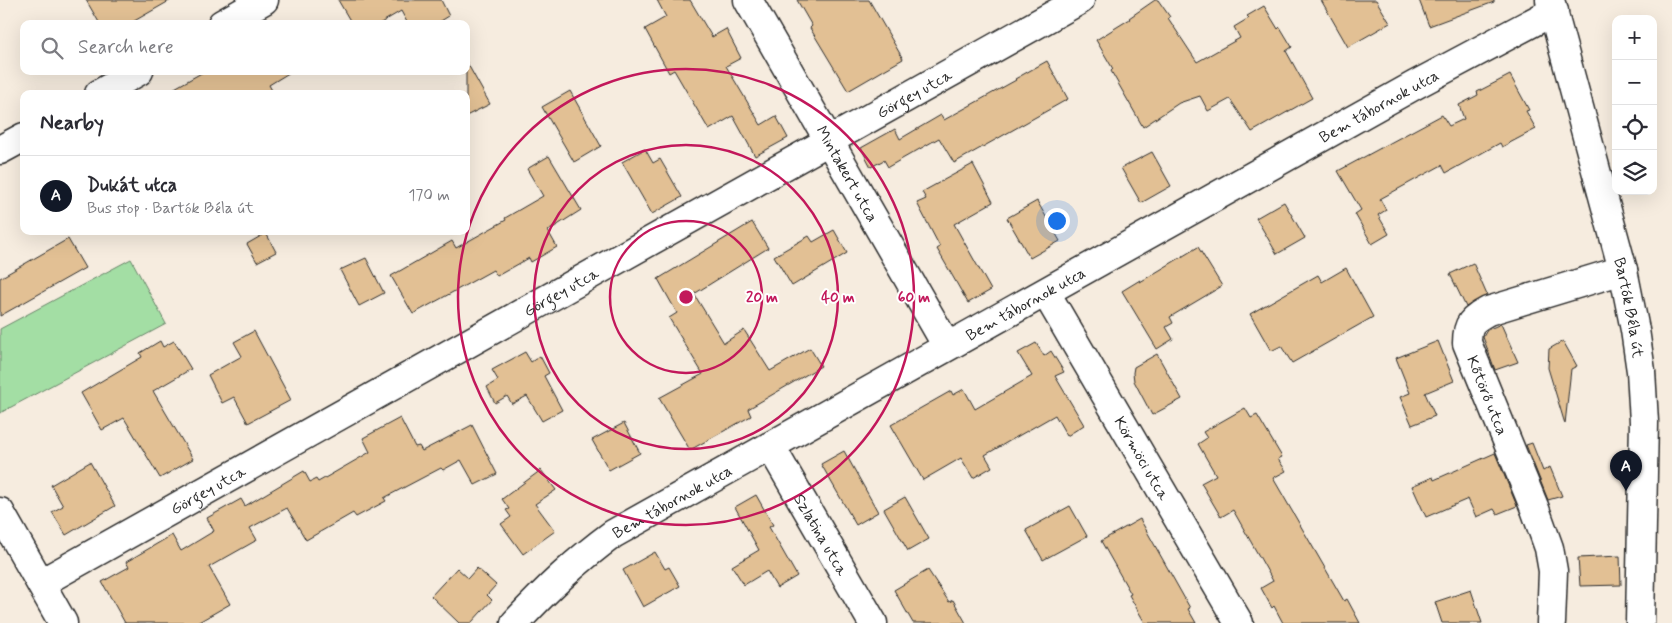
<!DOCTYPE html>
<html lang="en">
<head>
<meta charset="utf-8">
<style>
  body { margin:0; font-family:Mynerve,sans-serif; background:#f2f2f3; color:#2b2b33 }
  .controls { position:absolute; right:15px; top:15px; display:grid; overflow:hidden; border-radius:10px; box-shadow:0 5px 20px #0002 }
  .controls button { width:45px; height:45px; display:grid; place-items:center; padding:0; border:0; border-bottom:1px solid #e1e1e2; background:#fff; color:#2b2b33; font:25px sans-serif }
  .you { position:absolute; left:1056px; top:220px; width:18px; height:18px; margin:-12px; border:4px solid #fff; border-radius:50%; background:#1a73e8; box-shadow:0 0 0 8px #1a73e833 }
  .badge { display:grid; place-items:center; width:32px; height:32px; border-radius:50%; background:#111827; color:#fff; font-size:16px; font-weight:700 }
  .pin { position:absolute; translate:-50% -41px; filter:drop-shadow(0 1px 2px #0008) }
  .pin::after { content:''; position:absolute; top:26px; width:18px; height:15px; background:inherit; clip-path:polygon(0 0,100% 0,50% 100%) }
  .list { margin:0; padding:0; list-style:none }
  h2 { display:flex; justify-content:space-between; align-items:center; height:65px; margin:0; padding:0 20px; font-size:21px }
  h2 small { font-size:16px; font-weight:400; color:#7c7c81 }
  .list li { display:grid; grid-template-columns:32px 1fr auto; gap:15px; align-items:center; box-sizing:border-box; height:80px; padding:0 20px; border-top:1px solid #e1e1e2 }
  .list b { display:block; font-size:19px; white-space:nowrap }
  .list p { margin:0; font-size:16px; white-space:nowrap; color:#7c7c81 }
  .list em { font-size:16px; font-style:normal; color:#7c7c81 }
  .icon { flex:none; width:28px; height:28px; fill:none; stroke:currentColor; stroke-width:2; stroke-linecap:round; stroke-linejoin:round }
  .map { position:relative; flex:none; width:1672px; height:623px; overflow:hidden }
  .search { position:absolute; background:#fff; box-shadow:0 5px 20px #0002; left:20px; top:20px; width:450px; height:55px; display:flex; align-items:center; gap:12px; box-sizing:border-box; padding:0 18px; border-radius:10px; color:#7c7c81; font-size:19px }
  .panel { position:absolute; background:#fff; box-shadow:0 5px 20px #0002; left:20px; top:90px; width:450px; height:145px; border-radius:10px }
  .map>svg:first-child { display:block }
</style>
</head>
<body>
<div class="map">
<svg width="1672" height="623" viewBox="0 0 1672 623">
  <rect width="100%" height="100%" fill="#f6ecdf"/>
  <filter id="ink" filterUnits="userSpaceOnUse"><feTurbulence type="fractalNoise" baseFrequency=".02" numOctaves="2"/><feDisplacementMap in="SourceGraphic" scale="10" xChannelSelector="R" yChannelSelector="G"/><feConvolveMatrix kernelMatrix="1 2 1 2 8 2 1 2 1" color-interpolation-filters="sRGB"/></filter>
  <g filter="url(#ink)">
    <path fill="#a3dea4" stroke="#678468" d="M 131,259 L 166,324 L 0,413 L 0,329 Z"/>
    <g fill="#e2c094" stroke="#2b2b2b">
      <path d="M 86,0 L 171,0 L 129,24 L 100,24 Z"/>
      <path d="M 338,0 L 441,0 L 449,16 L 436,24 L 408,24 L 401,11 L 379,24 L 352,24 Z"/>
      <path d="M 657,0 L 690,0 L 712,37 L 726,29 L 741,58 L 726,66 L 761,125 L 776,116 L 788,138 L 755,156 L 733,116 L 709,130 L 674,70 L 669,73 L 645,29 L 666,17 Z"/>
      <path d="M 797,0 L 869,0 L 903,59 L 848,91 L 810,28 L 812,26 Z"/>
      <path d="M 1155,0 L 1158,0 L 1170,17 L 1168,18 L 1197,62 L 1240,38 L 1234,27 L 1249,18 L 1247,16 L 1264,6 L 1278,29 L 1280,27 L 1292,47 L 1286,51 L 1312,98 L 1252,132 L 1230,99 L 1208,111 L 1200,96 L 1179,103 L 1143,127 L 1111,71 L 1113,69 L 1096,40 L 1130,19 L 1129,18 Z"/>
      <path d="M 1321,0 L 1376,0 L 1390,23 L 1348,47 Z"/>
      <path d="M 1419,0 L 1494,0 L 1494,2 L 1429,26 Z"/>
      <path d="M 466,61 L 490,104 L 466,116 Z"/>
      <path d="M 1047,61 L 1068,99 L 954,163 L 939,138 L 888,167 L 884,160 L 871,167 L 861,148 L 895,129 L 900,139 L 941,115 L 944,120 L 1016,80 L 1015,79 Z"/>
      <path d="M 205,71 L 292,71 L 269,85 L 274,94 L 164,94 Z"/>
      <path d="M 1510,75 L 1529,110 L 1526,111 L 1536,129 L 1502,147 L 1500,143 L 1446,173 L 1442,165 L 1380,199 L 1386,210 L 1378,215 L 1389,234 L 1372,244 L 1355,214 L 1361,210 L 1338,171 L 1442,115 L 1449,126 L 1464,119 L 1459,105 L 1478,95 L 1477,92 Z"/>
      <path d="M 570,91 L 601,146 L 574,162 L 542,107 Z"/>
      <path d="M 645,149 L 653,163 L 660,159 L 682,197 L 652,214 L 622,162 Z"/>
      <path d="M 1152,152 L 1171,186 L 1141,203 L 1121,168 Z"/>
      <path d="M 549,156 L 581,210 L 548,231 L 557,247 L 531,262 L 529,258 L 497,276 L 493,270 L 413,314 L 391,276 L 452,241 L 456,248 L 506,220 L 505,218 L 543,196 L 527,169 Z"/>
      <path d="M 973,164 L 993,202 L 954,224 L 991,290 L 968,303 L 937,249 L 940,247 L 917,203 L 926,199 L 922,192 Z"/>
      <path d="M 1037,201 L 1060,241 L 1030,258 L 1007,218 Z"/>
      <path d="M 1284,202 L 1305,238 L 1277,254 L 1256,218 Z"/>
      <path d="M 752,222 L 768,248 L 694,294 L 724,343 L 744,330 L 770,371 L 810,348 L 821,366 L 748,409 L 751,416 L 690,450 L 659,398 L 703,374 L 669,318 L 677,313 L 658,279 Z"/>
      <path d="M 834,230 L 847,253 L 792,286 L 774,256 L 809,236 L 813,242 Z"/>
      <path d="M 266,233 L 276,252 L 257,262 L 247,244 Z"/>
      <path d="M 68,239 L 85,268 L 0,316 L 0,278 Z"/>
      <path d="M 1198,247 L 1222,286 L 1170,317 L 1173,323 L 1166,327 L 1173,339 L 1157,349 L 1122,291 L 1140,280 L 1140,282 Z"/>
      <path d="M 366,258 L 384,293 L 359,306 L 340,270 Z"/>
      <path d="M 1473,263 L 1487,295 L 1466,307 L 1450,274 Z"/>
      <path d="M 1346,268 L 1373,317 L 1292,363 L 1281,346 L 1271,351 L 1250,314 L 1318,275 L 1322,282 Z"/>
      <path d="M 1501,324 L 1518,362 L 1495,370 L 1483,337 L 1487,330 Z"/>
      <path d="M 254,331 L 291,400 L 248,423 L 234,397 L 222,403 L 208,375 L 242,356 L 234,342 Z"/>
      <path d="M 160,341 L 163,347 L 174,341 L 191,369 L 153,391 L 193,459 L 160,478 L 124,418 L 102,430 L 81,393 L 142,357 L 140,353 Z"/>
      <path d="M 1438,341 L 1454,381 L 1425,393 L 1435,416 L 1412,425 L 1400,397 L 1410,393 L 1396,358 Z"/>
      <path d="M 1563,341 L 1577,366 L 1571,369 L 1565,424 L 1548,368 L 1549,349 Z"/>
      <path d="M 1036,343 L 1044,356 L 1051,351 L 1064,372 L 1055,376 L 1084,425 L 1067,436 L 1055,415 L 985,455 L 992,467 L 973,478 L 961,458 L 923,480 L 891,425 L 951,391 L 953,395 L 964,389 L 975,409 L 1032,376 L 1018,353 Z"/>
      <path d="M 525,352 L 531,362 L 540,356 L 549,373 L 544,376 L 562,410 L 542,421 L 527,396 L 512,404 L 507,396 L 495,403 L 487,387 L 498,380 L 492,370 Z"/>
      <path d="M 1157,354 L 1182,399 L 1152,415 L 1134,381 L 1133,373 L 1134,367 Z"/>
      <path d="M 1245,408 L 1251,418 L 1257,415 L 1282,457 L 1278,459 L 1286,471 L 1273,478 L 1344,601 L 1347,599 L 1360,623 L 1283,623 L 1274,606 L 1272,608 L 1261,588 L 1273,581 L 1233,510 L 1221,517 L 1201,483 L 1216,475 L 1198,444 L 1207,438 L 1203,432 Z"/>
      <path d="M 400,418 L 415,447 L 419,446 L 422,451 L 472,425 L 497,474 L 475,485 L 461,460 L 443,470 L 441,468 L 384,498 L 386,501 L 356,517 L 353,513 L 306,540 L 287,508 L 250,528 L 257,540 L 209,567 L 230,604 L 197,623 L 125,623 L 102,582 L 129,567 L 126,562 L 172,535 L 181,551 L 214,531 L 207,518 L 241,499 L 245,506 L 304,471 L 310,482 L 316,479 L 318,482 L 370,452 L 363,438 Z"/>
      <path d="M 624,423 L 640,453 L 609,470 L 592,440 Z"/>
      <path d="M 1532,443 L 1543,471 L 1550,467 L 1562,496 L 1548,500 L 1526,445 Z"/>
      <path d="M 844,451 L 878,512 L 856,525 L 821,464 Z"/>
      <path d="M 1495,453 L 1517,506 L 1497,514 L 1494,509 L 1476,517 L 1468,499 L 1426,517 L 1412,486 L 1433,477 L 1434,480 Z"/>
      <path d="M 90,462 L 115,506 L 66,535 L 52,512 L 63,506 L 51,485 Z"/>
      <path d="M 541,470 L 556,490 L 535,504 L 555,531 L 523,554 L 501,524 L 511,517 L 506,510 L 509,509 L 502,499 Z"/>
      <path d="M 756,495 L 773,525 L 769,527 L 797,576 L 777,588 L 767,571 L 744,585 L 732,566 L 759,550 L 735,507 Z"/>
      <path d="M 905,497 L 929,539 L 908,551 L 884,509 Z"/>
      <path d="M 1070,506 L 1087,536 L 1043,560 L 1026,530 Z"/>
      <path d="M 1140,519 L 1190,608 L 1188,609 L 1196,623 L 1145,623 L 1129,595 L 1131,594 L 1101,541 Z"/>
      <path d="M 655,552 L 665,569 L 669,567 L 680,586 L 643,607 L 623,570 Z"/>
      <path d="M 1620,556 L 1621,585 L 1580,586 L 1578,558 Z"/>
      <path d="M 457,568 L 468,578 L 477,568 L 496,585 L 487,595 L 492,600 L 471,623 L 459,623 L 431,596 Z"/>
      <path d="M 928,570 L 949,602 L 953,600 L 966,623 L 913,623 L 894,590 Z"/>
      <path d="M 1471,590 L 1482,623 L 1442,623 L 1435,602 Z"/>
    </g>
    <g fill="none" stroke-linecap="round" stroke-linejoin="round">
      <g stroke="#2b2b2b" stroke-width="31">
        <g id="minor">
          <path id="s1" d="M 748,0 L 947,346"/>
          <path d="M 222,24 L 264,0"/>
          <path d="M 99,94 L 139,71"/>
          <path d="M 0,150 L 24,137"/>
          <path id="s2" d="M 1046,293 L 1239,623"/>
          <path id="s3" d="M 771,447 L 873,623"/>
          <path id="s4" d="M 41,583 L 1080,0"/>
          <path id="s5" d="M 515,623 C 547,589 575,562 613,534 L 1415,85 L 1554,11"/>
          <path d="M 1551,623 L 1553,571 L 1549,548 L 1535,509 L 1467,343 C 1467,323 1472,320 1488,311 L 1623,270"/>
        </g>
      </g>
      <g stroke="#2b2b2b" stroke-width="31">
        <g id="tertiary">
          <path id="s6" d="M 1550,0 L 1623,270 L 1635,330 L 1641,371 L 1644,422 L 1640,623"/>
          <path d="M 0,512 L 63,623"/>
        </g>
      </g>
      <use href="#minor" stroke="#fff" stroke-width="28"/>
      <use href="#tertiary" stroke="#fff" stroke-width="28"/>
    </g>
  </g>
  <g fill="none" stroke="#c2185b" stroke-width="2.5">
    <circle cx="686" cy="297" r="76"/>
    <circle cx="686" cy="297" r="152"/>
    <circle cx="686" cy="297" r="228"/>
  </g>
  <g text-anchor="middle" stroke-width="4" stroke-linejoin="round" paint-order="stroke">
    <g font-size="16" fill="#2b2b2b" stroke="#fff">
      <text dy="6" stroke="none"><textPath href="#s4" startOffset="1001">Görgey utca</textPath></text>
      <text dy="6" stroke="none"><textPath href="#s5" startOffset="1010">Bem tábornok utca</textPath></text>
      <text dy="6" stroke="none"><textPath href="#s1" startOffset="200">Mintakert utca</textPath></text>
      <text dy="6" stroke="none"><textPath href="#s4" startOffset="596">Görgey utca</textPath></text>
      <text dy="6" stroke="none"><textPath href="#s5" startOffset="605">Bem tábornok utca</textPath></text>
      <text dy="6" stroke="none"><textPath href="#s6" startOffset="318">Bartók Béla út</textPath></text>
      <text transform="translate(1488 395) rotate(68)" y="6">Kőtörő utca</text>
      <text dy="6" stroke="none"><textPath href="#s2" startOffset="191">Körmöci utca</textPath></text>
      <text dy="6" stroke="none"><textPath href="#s4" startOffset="191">Görgey utca</textPath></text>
      <text dy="6" stroke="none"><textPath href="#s5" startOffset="200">Bem tábornok utca</textPath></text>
      <text dy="6" stroke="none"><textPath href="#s3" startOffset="101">Szlatina utca</textPath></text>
    </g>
  </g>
  <circle cx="686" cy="297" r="8" fill="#c2185b" stroke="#fff" stroke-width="2.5"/>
  <g font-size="15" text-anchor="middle" font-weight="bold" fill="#c2185b" stroke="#fff" stroke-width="4" stroke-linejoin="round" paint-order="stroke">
    <text x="762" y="302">20 m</text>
    <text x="838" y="302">40 m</text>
    <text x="914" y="302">60 m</text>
  </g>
</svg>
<div class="controls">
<button>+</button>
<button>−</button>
<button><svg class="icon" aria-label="locate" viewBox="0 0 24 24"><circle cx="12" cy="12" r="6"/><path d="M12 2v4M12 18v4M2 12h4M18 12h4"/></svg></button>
<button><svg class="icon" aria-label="layers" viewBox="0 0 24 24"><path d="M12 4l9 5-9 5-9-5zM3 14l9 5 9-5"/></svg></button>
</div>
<div class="you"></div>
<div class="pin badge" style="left:1626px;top:491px">A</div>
<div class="search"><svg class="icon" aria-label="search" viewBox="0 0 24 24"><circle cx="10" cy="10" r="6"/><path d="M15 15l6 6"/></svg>Search here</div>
<section class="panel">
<h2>Nearby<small></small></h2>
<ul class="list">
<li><span class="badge">A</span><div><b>Dukát utca</b><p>Bus stop · Bartók Béla út</p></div><em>170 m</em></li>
</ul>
</section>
</div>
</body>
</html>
